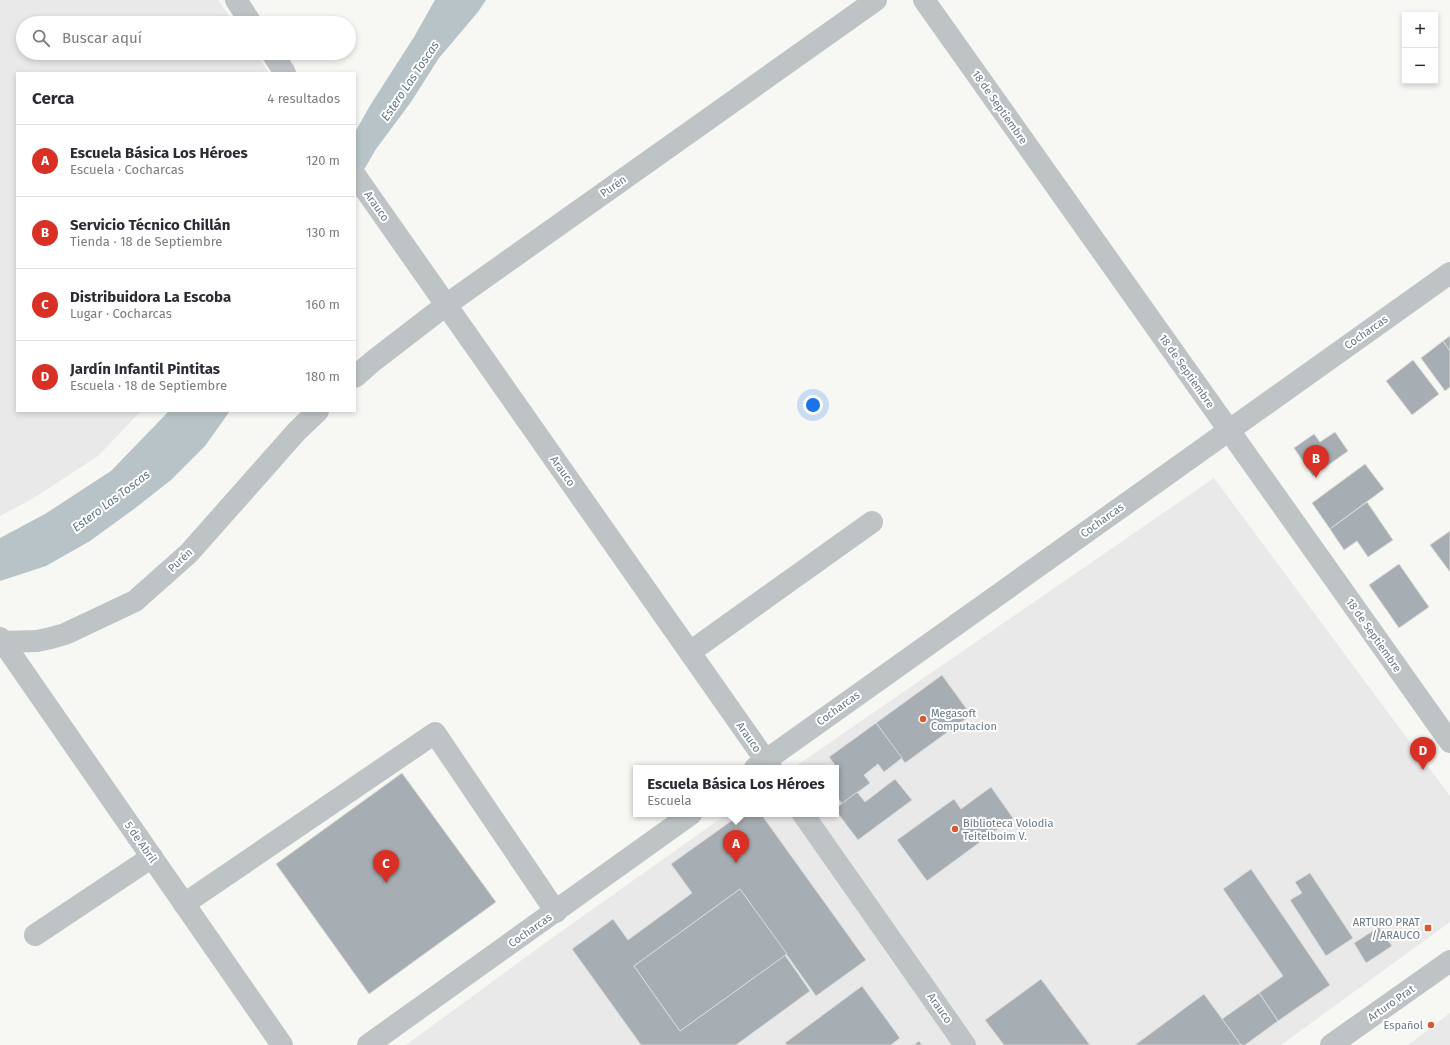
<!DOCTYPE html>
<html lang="es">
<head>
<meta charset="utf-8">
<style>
  body { margin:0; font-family:"Fira Sans",sans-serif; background:#f2f2f3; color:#2b2b33 }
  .controls { position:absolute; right:12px; top:12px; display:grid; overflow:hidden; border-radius:0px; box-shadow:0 2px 6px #0003 }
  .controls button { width:36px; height:36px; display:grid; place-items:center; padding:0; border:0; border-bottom:1px solid #e1e1e2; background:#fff; color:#2b2b33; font:20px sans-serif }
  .you { position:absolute; left:813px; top:405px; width:14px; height:14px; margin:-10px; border:3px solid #fff; border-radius:50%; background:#1a73e8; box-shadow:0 0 0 6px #1a73e833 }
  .badge { display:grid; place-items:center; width:26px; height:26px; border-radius:50%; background:#d93025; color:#fff; font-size:13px; font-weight:700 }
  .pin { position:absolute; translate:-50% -33px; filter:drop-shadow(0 1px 2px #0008) }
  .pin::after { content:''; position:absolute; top:21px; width:14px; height:12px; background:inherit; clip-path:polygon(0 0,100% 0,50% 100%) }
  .popup { position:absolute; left:633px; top:765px; width:206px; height:52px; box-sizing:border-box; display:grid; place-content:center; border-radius:0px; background:#fff; filter:drop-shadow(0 1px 3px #0005); font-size:13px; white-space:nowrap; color:#7c7c81 }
  .popup b { font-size:15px; color:#2b2b33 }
  .popup::after { content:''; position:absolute; left:50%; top:100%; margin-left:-8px; border:8px solid transparent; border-top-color:#fff }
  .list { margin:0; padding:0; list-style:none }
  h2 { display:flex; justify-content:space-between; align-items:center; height:52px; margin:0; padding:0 16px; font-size:17px }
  h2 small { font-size:13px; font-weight:400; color:#7c7c81 }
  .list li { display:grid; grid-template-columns:26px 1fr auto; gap:12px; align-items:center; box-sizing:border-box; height:72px; padding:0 16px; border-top:1px solid #e1e1e2 }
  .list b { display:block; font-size:15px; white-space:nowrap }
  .list p { margin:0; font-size:13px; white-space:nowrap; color:#7c7c81 }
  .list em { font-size:13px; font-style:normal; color:#7c7c81 }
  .icon { flex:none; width:22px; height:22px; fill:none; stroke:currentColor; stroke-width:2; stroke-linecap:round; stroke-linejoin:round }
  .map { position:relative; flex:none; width:1450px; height:1045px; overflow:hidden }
  .search { position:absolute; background:#fff; box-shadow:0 2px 6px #0003; left:16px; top:16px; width:340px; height:44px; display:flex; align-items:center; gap:10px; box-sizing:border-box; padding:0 14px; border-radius:22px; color:#7c7c81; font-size:15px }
  .panel { position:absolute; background:#fff; box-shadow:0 2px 6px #0003; left:16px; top:72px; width:340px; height:340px; border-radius:0px }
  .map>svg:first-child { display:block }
</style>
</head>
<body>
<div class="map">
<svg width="1450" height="1045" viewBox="0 0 1450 1045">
  <rect width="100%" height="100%" fill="#f7f7f4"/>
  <g fill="#e8e9e8">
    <path d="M 0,0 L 218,0 L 234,23 L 23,23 L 23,53 L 255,53 L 269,73 L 17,73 L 17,411 L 141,411 L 98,456 L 32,499 L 0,516 Z"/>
    <path d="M 1214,478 L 1450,796 L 1450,922 L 1281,1045 L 406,1045 L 552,938 L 727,814 L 836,814 L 836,768 L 793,768 Z"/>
    <path d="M 1450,1013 L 1450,1045 L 1408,1045 Z"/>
  </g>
  <g fill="#b8c3c7">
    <path d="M 435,0 L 486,0 L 478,12 L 439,58 L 411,102 L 376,149 L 355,185 L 355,132 L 371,104 L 414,37 Z"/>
    <path d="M 169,411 L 230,411 L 205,446 L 171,480 L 134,509 L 90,541 L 46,566 L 0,581 L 0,538 L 45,514 L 111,471 Z"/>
  </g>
  <g fill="#a6aeb3" stroke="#d9d9d7">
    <path d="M 1450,336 L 1450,351 L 1443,341 Z"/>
    <path d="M 1443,341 L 1450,351 L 1450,387 L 1445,391 L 1421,358 Z"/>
    <path d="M 1413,360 L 1439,394 L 1412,415 L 1386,381 Z"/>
    <path d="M 1335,432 L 1348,451 L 1313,476 L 1294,448 L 1314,434 L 1320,442 Z"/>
    <path d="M 1365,464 L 1384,489 L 1330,529 L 1312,503 Z"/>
    <path d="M 1367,502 L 1393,540 L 1368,557 L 1357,541 L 1344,550 L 1330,529 Z"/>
    <path d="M 1450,531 L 1450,572 L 1430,545 Z"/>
    <path d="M 1399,564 L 1429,607 L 1399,628 L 1369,585 Z"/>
    <path d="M 942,675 L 971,715 L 905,763 L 876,723 Z"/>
    <path d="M 876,723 L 902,758 L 884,772 L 878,764 L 864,775 L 870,783 L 842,804 L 836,795 L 836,768 L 831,768 L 835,765 L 829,757 Z"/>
    <path d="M 402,773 L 496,902 L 369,994 L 276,864 Z"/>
    <path d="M 895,779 L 912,800 L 858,840 L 836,811 L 836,808 L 857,792 L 865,802 Z"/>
    <path d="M 991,787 L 1013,818 L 927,881 L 897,840 L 954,799 L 961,809 Z"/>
    <path d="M 741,814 L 761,814 L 866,960 L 816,996 L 740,889 L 634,966 L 680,1031 L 785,955 L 810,991 L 736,1045 L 641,1045 L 572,949 L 613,919 L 628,940 L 692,893 L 671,864 Z"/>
    <path d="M 1251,869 L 1330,985 L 1278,1021 L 1259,993 L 1283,976 L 1223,889 Z"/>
    <path d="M 1310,873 L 1353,938 L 1326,956 L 1290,900 L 1302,893 L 1295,882 Z"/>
    <path d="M 740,889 L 787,954 L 680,1031 L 634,966 Z"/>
    <path d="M 1379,927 L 1392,946 L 1366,963 L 1354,943 Z"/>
    <path d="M 1041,979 L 1090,1045 L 1004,1045 L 985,1020 Z"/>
    <path d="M 862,986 L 900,1038 L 891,1045 L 787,1045 L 785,1043 Z"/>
    <path d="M 1259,993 L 1278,1021 L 1245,1045 L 1241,1045 L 1222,1019 Z"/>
    <path d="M 1204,994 L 1241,1045 L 1135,1045 Z"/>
    <path d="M 919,1041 L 922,1045 L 914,1045 Z"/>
  </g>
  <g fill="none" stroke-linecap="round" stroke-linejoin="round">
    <g stroke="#bec3c6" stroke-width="22">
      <path d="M 236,0 L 251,23"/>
      <path d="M 924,0 L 1450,742"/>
      <path d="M 272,53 L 285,73"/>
      <path d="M 355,175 L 771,768"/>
      <path d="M 355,377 L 372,362 L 446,305 L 876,0"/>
      <path d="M 0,638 L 282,1045"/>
      <path d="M 0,642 L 37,641 L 51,638 L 65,634 L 135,601 L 189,553 L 297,431 L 318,411"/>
      <path d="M 690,652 L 872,522"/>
      <path d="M 755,768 L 1450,273"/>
      <path d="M 803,814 L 965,1045"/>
      <path d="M 184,904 L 435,733 L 556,912"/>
      <path d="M 35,935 L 152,857"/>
      <path d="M 368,1045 L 691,814"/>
      <path d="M 1331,1045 L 1450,961"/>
    </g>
  </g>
  <g fill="#d75934" stroke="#fff" stroke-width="1.5">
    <circle cx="923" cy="719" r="4"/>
    <circle cx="955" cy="829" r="4"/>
    <rect x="1424" y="924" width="8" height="8" rx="2"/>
    <circle cx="1431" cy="1025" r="4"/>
  </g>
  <g text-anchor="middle" stroke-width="4" stroke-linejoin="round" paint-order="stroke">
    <g font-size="11" fill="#687783" stroke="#fff">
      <text transform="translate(1000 107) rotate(55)" y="4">18 de Septiembre</text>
      <text transform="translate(613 186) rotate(-35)" y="4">Purén</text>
      <text transform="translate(377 206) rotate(55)" y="4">Arauco</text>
      <text transform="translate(1366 332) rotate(-35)" y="4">Cocharcas</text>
      <text transform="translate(1187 371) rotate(55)" y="4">18 de Septiembre</text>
      <text transform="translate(563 471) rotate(55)" y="4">Arauco</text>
      <text transform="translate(1102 520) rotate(-36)" y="4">Cocharcas</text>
      <text transform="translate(180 560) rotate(-43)" y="4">Purén</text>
      <text transform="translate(1374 635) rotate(55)" y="4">18 de Septiembre</text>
      <text transform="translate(838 708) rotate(-36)" y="4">Cocharcas</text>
      <text transform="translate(749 737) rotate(55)" y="4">Arauco</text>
      <text transform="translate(141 842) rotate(55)" y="4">5 de Abril</text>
      <text transform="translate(530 930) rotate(-35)" y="4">Cocharcas</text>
      <text transform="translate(1391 1003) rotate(-35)" y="4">Arturo Prat</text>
      <text transform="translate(940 1008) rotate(55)" y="4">Arauco</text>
    </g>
    <g font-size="11" fill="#687783" stroke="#fff" text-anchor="start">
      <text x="931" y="717">Megasoft<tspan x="931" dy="13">Computacion</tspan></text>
      <text x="963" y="827">Biblioteca Volodia<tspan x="963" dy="13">Teitelboim V.</tspan></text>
      <text x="1420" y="926" text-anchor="end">ARTURO PRAT<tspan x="1420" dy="13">/ ARAUCO</tspan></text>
      <text x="1423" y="1029" text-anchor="end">Español</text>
    </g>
    <g font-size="12" font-style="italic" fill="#64787f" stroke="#fff">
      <text transform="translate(410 81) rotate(-56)" y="4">Estero Las Toscas</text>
      <text transform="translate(111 501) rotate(-37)" y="4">Estero Las Toscas</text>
    </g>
  </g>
</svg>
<div class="controls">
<button>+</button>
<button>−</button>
</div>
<div class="you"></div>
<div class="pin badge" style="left:736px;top:863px">A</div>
<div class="popup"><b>Escuela Básica Los Héroes</b>Escuela</div>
<div class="pin badge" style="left:1316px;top:478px">B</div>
<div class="pin badge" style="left:386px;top:883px">C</div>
<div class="pin badge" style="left:1423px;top:770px">D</div>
<div class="search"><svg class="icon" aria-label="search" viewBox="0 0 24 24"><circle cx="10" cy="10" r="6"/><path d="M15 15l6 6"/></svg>Buscar aquí</div>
<section class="panel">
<h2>Cerca<small>4 resultados</small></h2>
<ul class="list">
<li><span class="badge">A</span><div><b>Escuela Básica Los Héroes</b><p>Escuela · Cocharcas</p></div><em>120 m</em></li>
<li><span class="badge">B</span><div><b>Servicio Técnico Chillán</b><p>Tienda · 18 de Septiembre</p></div><em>130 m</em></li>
<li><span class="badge">C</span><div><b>Distribuidora La Escoba</b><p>Lugar · Cocharcas</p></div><em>160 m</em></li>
<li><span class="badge">D</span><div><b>Jardín Infantil Pintitas</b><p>Escuela · 18 de Septiembre</p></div><em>180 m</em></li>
</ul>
</section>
</div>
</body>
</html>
